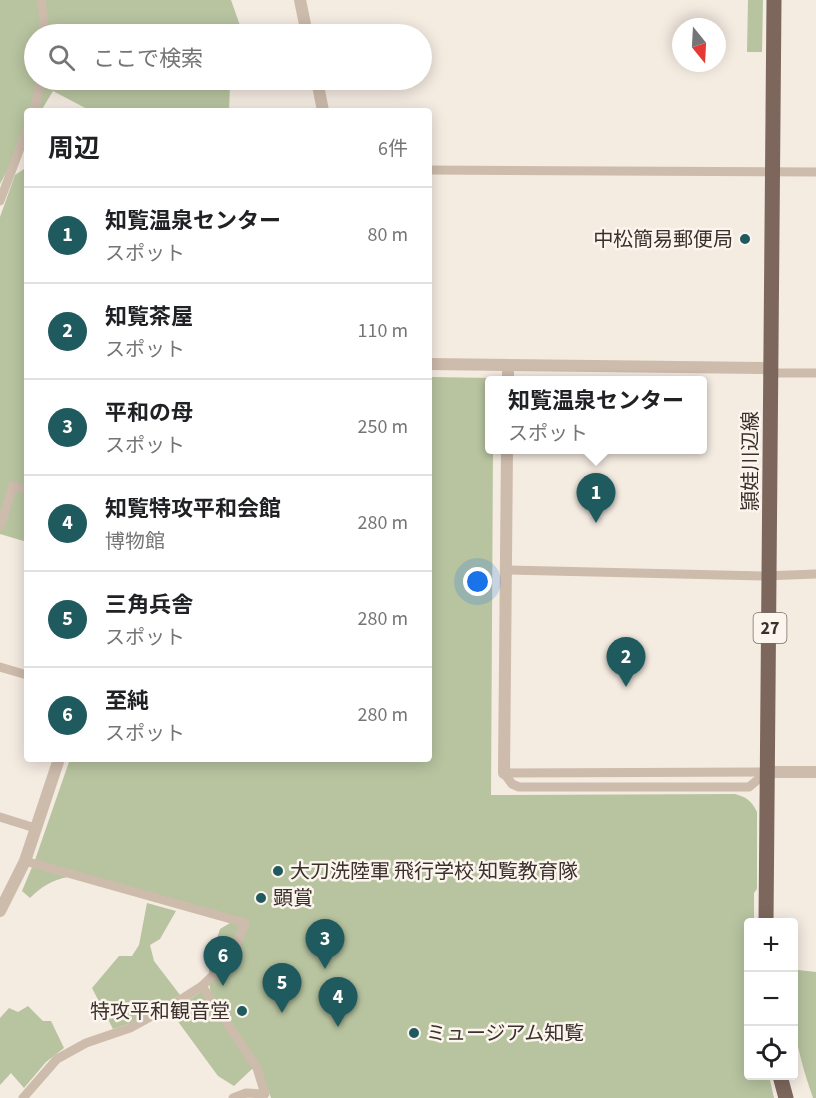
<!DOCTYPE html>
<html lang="ja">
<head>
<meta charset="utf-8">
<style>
  body { margin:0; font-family:"Source Sans 3","Noto Sans JP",sans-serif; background:#f2f2f2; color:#202124 }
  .controls { position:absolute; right:18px; bottom:18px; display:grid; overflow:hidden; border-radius:6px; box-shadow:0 3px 15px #0003 }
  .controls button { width:54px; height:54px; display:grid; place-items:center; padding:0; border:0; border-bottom:2px solid #e0e0e0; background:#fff; color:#202124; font:30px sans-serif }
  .compass { position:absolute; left:672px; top:18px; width:54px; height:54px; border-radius:50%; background:#fff; box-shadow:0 3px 15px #0003; rotate:162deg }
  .you { position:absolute; left:478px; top:582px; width:21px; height:21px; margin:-15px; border:4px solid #fff; border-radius:50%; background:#1a73e8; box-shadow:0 0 0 9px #1a73e833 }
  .badge { display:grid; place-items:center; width:39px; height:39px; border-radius:50%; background:#1f5a5e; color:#fff; font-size:20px; font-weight:700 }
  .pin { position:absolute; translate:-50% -50px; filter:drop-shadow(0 2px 3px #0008) }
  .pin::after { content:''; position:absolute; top:32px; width:21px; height:18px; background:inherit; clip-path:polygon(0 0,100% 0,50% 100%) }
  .popup { position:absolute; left:485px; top:376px; width:222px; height:78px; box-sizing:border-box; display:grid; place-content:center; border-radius:6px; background:#fff; filter:drop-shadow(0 2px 4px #0005); font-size:20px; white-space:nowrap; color:#757577 }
  .popup b { font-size:22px; color:#202124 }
  .popup::after { content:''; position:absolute; left:50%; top:100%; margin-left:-12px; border:12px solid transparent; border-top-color:#fff }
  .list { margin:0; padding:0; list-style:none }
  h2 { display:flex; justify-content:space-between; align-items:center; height:78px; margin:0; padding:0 24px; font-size:26px }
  h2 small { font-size:20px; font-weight:400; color:#757577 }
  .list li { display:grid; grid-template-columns:39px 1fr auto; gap:18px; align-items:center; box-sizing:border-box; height:96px; padding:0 24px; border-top:2px solid #e0e0e0 }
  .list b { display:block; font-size:22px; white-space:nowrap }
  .list p { margin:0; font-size:20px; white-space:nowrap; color:#757577 }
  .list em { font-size:20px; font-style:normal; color:#757577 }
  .icon { flex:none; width:33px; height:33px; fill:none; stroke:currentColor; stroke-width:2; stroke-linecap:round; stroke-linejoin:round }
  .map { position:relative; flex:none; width:816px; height:1098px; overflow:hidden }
  .search { position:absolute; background:#fff; box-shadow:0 3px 15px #0003; left:24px; top:24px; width:408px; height:66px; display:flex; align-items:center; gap:15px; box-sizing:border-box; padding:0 21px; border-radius:33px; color:#757577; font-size:22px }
  .panel { position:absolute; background:#fff; box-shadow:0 3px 15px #0003; left:24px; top:108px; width:408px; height:654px; border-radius:6px }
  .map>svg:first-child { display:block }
</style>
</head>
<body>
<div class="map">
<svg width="816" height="1098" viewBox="0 0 816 1098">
  <rect width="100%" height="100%" fill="#f4ebe1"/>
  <g fill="#b8c4a0">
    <path d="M 0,0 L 231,0 L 243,34 L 34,34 L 34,80 L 233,80 L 230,84 L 229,111 L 91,111 L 53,91 L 41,111 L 27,111 L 27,135 L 0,184 Z"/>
    <path d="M 748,0 L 763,0 L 762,52 L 747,52 Z"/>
    <path d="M 27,167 L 27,542 L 0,534 L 0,217 L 15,175 Z"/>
    <path d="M 429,377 L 493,378 L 493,380 L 490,380 L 490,450 L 493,450 L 491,795 L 735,794 C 746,797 752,801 757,812 L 757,889 L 754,893 L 754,922 L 748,922 L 748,1076 L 769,1076 L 774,1098 L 271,1098 L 260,1067 L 211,993 C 205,971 213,950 220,929 L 230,923 L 35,860 L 70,759 L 429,759 Z"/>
    <path d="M 32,867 L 68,877 C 52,880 41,887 30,898 L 22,891 Z"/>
    <path d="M 147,903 L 176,911 L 160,939 L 150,945 L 154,961 L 180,995 L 131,1023 L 113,1029 L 92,988 L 119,956 L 132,956 L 139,945 Z"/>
    <path d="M 798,970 L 816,972 L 816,1098 L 813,1098 C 799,1058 786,1011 798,970 Z"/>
    <path d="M 202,991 L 253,1068 L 234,1086 L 218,1076 L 171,1012 Z"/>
    <path d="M 28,1006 L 43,1021 L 51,1021 L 64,1048 L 46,1062 L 24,1088 L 11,1073 L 0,1085 L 0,1018 L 9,1008 L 18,1012 Z"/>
  </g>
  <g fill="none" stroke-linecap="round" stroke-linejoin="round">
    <g stroke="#cdbbac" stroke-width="9">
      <path d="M 41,0 L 44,18 L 43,34"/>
      <path d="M 34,111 L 41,80"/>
      <path d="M 429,170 L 816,172"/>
      <path d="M 0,201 L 27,130"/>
      <path d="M 771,370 L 777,373 L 816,373"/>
      <path d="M 0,526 L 13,486 L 27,490"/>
      <path d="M 507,570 L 764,576 L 816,574"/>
      <path d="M 0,667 L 27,675"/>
      <path d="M 504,773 L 512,784 L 519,787 L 749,787 L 767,772"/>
      <path d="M 504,773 L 767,772"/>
      <path d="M 0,817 L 35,828"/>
      <path d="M 25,861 L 245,923 L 231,958 L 202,986 L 257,1068 L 265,1094 L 246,1093 L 233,1098"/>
      <path d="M 23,1098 L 57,1059 L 86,1043 L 130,1028 L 172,1005 L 202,986"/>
    </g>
    <g stroke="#cdbbac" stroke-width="12">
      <path d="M 300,0 L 307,34"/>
      <path d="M 317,80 L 323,111"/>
      <path d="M 429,364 L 762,368 L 771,370"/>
      <path d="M 508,380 L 508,366"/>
      <path d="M 767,772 L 816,772"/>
      <path d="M 504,773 L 507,450"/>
      <path d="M 0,911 L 25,861 L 59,759"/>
    </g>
    <g stroke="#7d675c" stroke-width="15">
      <path d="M 766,922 L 774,0"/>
      <path d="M 780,1076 L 786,1098"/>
    </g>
  </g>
  <g fill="#1f5a5e" stroke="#fbf5ee" stroke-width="2">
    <circle cx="745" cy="239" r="6"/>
    <circle cx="278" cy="871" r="6"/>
    <circle cx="261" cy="898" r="6"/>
    <circle cx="242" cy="1011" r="6"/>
    <circle cx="414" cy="1033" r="6"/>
  </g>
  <g text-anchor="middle" stroke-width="5" stroke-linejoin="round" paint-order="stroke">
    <rect fill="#fbf5ee" stroke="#756b66" stroke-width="1.5" x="753.5" y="613" width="33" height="30" rx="4.5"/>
    <g font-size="18" font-weight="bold" fill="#3b302b">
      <text x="770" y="634">27</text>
    </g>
    <g font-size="20" fill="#3b302b" stroke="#fbf5ee" text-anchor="start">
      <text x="733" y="246" text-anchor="end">中松簡易郵便局</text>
      <text x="290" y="878">大刀洗陸軍 飛行学校 知覧教育隊</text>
      <text x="273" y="905">顕賞</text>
      <text x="230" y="1018" text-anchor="end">特攻平和観音堂</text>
      <text x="426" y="1040">ミュージアム知覧</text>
    </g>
    <g font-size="20" fill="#3b302b" stroke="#fbf5ee">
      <text transform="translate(750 461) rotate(-90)" y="7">頴娃川辺線</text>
    </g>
  </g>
</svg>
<div class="controls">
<button>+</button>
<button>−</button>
<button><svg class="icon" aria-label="locate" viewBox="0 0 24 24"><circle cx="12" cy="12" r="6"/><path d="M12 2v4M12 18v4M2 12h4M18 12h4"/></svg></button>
</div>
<svg class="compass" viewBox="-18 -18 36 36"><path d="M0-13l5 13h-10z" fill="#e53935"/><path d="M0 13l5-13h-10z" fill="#757577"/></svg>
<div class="you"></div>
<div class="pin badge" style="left:596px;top:523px">1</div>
<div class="popup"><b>知覧温泉センター</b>スポット</div>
<div class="pin badge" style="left:626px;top:687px">2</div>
<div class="pin badge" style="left:325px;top:969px">3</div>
<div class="pin badge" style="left:338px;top:1027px">4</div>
<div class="pin badge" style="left:282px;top:1013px">5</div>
<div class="pin badge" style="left:223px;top:986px">6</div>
<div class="search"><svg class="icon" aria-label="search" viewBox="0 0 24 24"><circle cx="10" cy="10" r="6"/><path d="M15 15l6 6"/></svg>ここで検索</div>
<section class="panel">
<h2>周辺<small>6件</small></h2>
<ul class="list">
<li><span class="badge">1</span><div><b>知覧温泉センター</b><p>スポット</p></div><em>80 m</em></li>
<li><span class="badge">2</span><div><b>知覧茶屋</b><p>スポット</p></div><em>110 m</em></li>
<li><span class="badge">3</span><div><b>平和の母</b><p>スポット</p></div><em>250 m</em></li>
<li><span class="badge">4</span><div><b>知覧特攻平和会館</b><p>博物館</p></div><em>280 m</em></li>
<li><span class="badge">5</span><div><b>三角兵舎</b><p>スポット</p></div><em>280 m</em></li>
<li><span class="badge">6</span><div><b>至純</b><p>スポット</p></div><em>280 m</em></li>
</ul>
</section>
</div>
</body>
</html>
